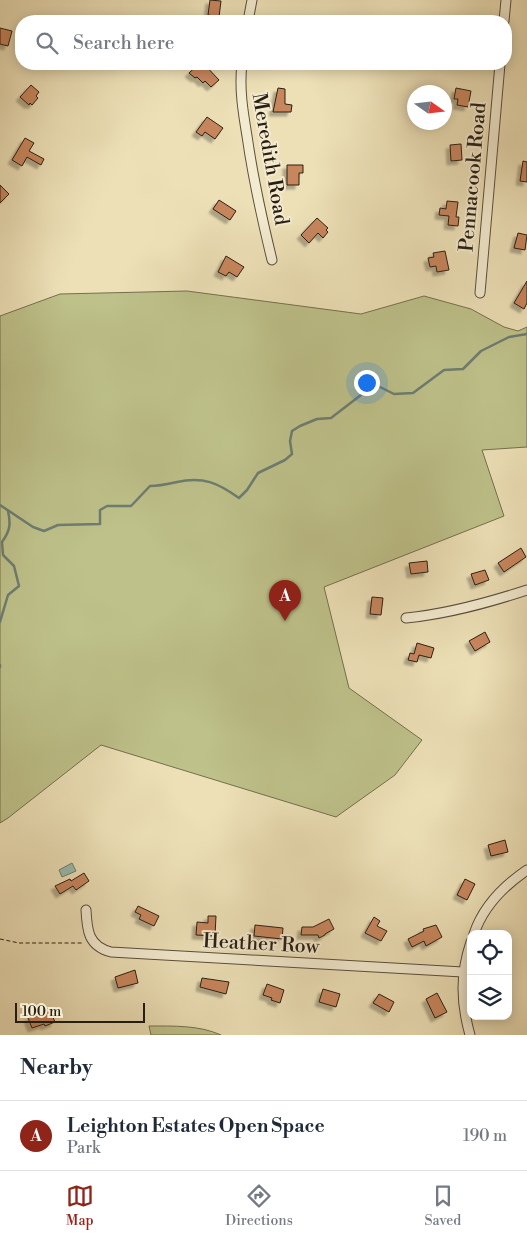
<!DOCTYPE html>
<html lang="en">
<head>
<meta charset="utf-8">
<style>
  body { margin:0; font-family:"Libre Bodoni",serif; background:#f2f2f3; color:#1f2937 }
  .controls { position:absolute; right:15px; bottom:15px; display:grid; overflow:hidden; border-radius:10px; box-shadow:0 2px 12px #0003 }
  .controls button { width:45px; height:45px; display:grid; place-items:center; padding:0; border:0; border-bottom:1px solid #e0e1e3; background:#fff; color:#1f2937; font:25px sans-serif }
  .compass { position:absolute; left:407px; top:85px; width:45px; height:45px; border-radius:50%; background:#fff; box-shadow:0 2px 12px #0003; rotate:104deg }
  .scale { position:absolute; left:15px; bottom:12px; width:130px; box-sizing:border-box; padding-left:5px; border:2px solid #2a1e13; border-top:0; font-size:14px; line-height:18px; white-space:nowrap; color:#2a1e13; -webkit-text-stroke:4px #f3ebd0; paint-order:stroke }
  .you { position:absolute; left:366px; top:382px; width:18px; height:18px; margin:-12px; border:4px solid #fff; border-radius:50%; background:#1a73e8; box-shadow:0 0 0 8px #1a73e833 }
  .badge { display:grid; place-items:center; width:32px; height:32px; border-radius:50%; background:#8f2418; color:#fff; font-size:16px; font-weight:700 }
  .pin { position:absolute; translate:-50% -41px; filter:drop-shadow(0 1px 2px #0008) }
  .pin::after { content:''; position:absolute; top:26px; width:18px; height:15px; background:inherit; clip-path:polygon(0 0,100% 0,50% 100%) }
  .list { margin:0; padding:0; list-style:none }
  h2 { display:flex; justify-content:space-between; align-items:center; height:65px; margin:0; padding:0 20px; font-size:21px }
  h2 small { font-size:16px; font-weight:400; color:#747a83 }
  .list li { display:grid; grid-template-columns:32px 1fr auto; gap:15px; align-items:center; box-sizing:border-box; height:70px; padding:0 20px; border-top:1px solid #e0e1e3 }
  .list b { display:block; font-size:19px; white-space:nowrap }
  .list p { margin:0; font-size:16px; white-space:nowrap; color:#747a83 }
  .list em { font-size:16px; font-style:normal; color:#747a83 }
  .icon { flex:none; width:28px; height:28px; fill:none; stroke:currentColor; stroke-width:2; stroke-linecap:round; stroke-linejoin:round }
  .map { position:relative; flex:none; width:527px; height:1035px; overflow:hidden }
  .search { position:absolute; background:#fff; box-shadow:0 2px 12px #0003; left:15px; right:15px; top:15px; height:55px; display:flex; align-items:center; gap:12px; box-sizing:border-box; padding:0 18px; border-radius:20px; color:#747a83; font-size:19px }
  .sheet { height:135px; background:#fff }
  nav { display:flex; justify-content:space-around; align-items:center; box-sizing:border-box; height:70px; border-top:1px solid #e0e1e3; background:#fff; font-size:14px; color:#747a83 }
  nav a { display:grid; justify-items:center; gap:2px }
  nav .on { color:#8f2418 }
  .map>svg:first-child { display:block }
</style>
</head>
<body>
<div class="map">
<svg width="527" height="1035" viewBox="0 0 527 1035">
  <defs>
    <filter id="shadow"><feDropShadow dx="-4" dy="4" stdDeviation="1" flood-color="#0004"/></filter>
  </defs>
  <rect width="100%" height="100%" fill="#ede0b7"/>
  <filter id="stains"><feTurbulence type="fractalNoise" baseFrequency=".004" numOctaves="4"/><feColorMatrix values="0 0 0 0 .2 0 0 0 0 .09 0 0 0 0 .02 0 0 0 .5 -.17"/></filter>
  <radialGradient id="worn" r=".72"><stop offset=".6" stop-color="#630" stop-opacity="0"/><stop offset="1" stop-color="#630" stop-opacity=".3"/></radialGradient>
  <g fill="#bec18a" stroke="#74704e">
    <path d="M 187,291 L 361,314 L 424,296 L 471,309 L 504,327 L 518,331 L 527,327 L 527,447 L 482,450 L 504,516 L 324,587 L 349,688 L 422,740 L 395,775 L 336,817 L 101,745 L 8,818 L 0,823 L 0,316 L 60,294 Z"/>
    <path d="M 149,1026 C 173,1026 199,1025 221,1035 L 151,1035 Z"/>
  </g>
  <path fill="#99bdaf" stroke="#6d7d71" d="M 72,863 L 76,871 L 62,877 L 59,870 Z"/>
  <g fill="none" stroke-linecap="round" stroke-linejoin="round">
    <g stroke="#6d7d71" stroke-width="2.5">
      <path d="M 0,505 L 33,527 L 44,531 L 58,525 L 100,524 L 100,510 L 107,506 L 131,506 L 150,486 C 160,486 168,484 177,482 C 203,476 218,483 239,498 L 247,490 L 258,473 L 285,460 L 292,454 L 290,441 L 292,431 L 300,426 L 317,419 L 331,418 L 370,388 L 378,386 L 394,394 L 413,393 L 444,370 L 463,369 L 481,351 L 509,337 L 527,334"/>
      <path d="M 0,622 L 8,595 L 19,586 L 14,566 L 3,555 L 2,542 C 10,531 11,524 8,511"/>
      <path d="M 0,665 L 0,667"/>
    </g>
  </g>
  <g fill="#c8865d" stroke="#2a1e13" filter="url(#shadow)">
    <path d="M 210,0 L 221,1 L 219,17 L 208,15 Z"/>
    <path d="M 0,28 L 12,31 L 8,46 L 0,44 Z"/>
    <path d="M 199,64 L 204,64 L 219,80 L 211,87 L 205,81 L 203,83 L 197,77 L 195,78 L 189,73 Z"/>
    <path d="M 31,85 L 39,92 L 36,96 L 38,98 L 32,105 L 30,103 L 29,105 L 20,97 Z"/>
    <path d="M 278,88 L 285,89 L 285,104 L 292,105 L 291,112 L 273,112 Z"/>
    <path d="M 456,88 L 471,91 L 468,107 L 457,105 L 458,99 L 454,99 Z"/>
    <path d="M 207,117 L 223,128 L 215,139 L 205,132 L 202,136 L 196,132 Z"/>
    <path d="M 25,138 L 34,143 L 29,151 L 44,159 L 41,165 L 27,157 L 22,166 L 12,160 Z"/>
    <path d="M 461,144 L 462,160 L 451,161 L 450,145 Z"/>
    <path d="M 523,161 L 527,162 L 527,182 L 520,181 Z"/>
    <path d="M 287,165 L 303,165 L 303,173 L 299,173 L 299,185 L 287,185 Z"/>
    <path d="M 0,185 L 9,194 L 0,203 Z"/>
    <path d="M 219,200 L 236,211 L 230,220 L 213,209 Z"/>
    <path d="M 447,201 L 458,202 L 456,217 L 459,217 L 458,226 L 448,225 L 449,216 L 439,215 L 440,208 L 446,209 Z"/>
    <path d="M 317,218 L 328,228 L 326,230 L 328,232 L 323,238 L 318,233 L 309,243 L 301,235 Z"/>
    <path d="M 518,233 L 527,235 L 525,250 L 514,248 Z"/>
    <path d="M 445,251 L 449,270 L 437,272 L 436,266 L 430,267 L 428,258 L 434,257 L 433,253 Z"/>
    <path d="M 226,256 L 244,267 L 237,277 L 229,272 L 226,276 L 218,272 Z"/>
    <path d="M 527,281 L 527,303 L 524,309 L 514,303 Z"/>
    <path d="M 521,548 L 526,557 L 504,572 L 498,563 Z"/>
    <path d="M 427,561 L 428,572 L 411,574 L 409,563 Z"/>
    <path d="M 485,570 L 489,580 L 475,585 L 471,574 Z"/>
    <path d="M 372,597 L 383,598 L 381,615 L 370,614 Z"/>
    <path d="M 485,632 L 490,642 L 475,651 L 469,641 Z"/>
    <path d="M 417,643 L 434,648 L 431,658 L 419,655 L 417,662 L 408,660 L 410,653 L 414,654 Z"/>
    <path d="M 505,840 L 508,852 L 491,856 L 488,845 Z"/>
    <path d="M 84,873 L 89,881 L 76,890 L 73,886 L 60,894 L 55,886 L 70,879 L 71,881 Z"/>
    <path d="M 465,879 L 475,884 L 467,900 L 457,895 Z"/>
    <path d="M 138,906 L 159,916 L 154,926 L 139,919 L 141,915 L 135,912 Z"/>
    <path d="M 208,916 L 216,916 L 215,936 L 196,935 L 197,922 L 208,923 Z"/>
    <path d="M 374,917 L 380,921 L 377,926 L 387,931 L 381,941 L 365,933 Z"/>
    <path d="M 329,919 L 334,929 L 325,934 L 325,935 L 319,938 L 318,935 L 301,935 L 302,927 L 313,927 Z"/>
    <path d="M 255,925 L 283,928 L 282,939 L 254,936 Z"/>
    <path d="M 436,925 L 442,937 L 426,946 L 424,941 L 412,947 L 408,939 L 424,931 L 423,929 Z"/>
    <path d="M 135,970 L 138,983 L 118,988 L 115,977 Z"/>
    <path d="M 202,978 L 229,982 L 226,994 L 200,987 Z"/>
    <path d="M 267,984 L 284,990 L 280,1003 L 271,1000 L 272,998 L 263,995 Z"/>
    <path d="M 323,989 L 340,994 L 336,1007 L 319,1002 Z"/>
    <path d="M 437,993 L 447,1012 L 435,1018 L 426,999 Z"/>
    <path d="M 379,994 L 394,1002 L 389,1012 L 373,1003 Z"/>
    <path d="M 49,1008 L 55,1022 L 45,1026 L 44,1024 L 32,1028 L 28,1018 Z"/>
  </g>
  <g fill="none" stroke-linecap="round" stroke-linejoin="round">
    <g stroke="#5b4e3c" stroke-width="11">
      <g id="street">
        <path d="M 248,21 L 252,0"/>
        <path d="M 504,21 L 506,0"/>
        <path d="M 242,64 C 239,88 243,112 247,136 C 253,178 262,219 272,260"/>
        <path d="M 480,293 L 500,64"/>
        <path d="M 406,618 C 448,614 487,603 527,590"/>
        <path d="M 86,910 C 87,930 88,946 111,952 L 463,972"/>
        <path d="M 474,934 C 483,907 505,885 527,870"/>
        <path d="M 470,1035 C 461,1003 460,974 471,942"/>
      </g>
    </g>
    <path stroke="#2a1e13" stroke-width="1" stroke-dasharray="4 2.5" stroke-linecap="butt" d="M 0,939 L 19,943 L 84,943"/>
    <use href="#street" stroke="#f3ebd0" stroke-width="9"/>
  </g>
  <g text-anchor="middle" stroke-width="4" stroke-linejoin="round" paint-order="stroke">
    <g font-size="20" fill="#2a1e13" stroke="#f3ebd0">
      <text transform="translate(271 159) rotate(80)" y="7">Meredith Road</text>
      <text transform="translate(472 177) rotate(-85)" y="7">Pennacook Road</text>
      <text transform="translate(261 943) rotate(3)" y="7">Heather Row</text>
    </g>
  </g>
  <rect width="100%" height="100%" filter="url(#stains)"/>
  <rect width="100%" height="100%" fill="url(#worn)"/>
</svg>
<div class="controls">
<button><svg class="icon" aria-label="locate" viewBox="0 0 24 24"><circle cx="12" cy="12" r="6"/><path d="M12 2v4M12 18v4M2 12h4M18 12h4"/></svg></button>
<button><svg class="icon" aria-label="layers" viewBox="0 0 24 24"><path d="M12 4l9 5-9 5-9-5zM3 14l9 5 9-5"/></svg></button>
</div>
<svg class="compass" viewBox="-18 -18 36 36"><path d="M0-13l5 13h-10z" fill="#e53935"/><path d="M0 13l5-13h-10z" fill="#747a83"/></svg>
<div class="scale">100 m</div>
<div class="you"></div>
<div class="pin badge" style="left:285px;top:621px">A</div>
<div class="search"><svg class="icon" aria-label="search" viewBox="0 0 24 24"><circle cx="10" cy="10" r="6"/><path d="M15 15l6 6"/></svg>Search here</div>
</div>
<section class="sheet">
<h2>Nearby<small></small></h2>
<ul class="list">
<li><span class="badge">A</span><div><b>Leighton Estates Open Space</b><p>Park</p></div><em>190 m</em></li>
</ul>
</section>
<nav>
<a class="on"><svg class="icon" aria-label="map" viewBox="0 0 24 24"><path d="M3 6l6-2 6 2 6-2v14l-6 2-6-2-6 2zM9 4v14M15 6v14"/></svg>Map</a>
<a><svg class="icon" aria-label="directions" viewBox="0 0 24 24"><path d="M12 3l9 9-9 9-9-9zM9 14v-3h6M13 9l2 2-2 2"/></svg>Directions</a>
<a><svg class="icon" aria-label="saved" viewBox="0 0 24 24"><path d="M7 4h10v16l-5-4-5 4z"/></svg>Saved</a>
</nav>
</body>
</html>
